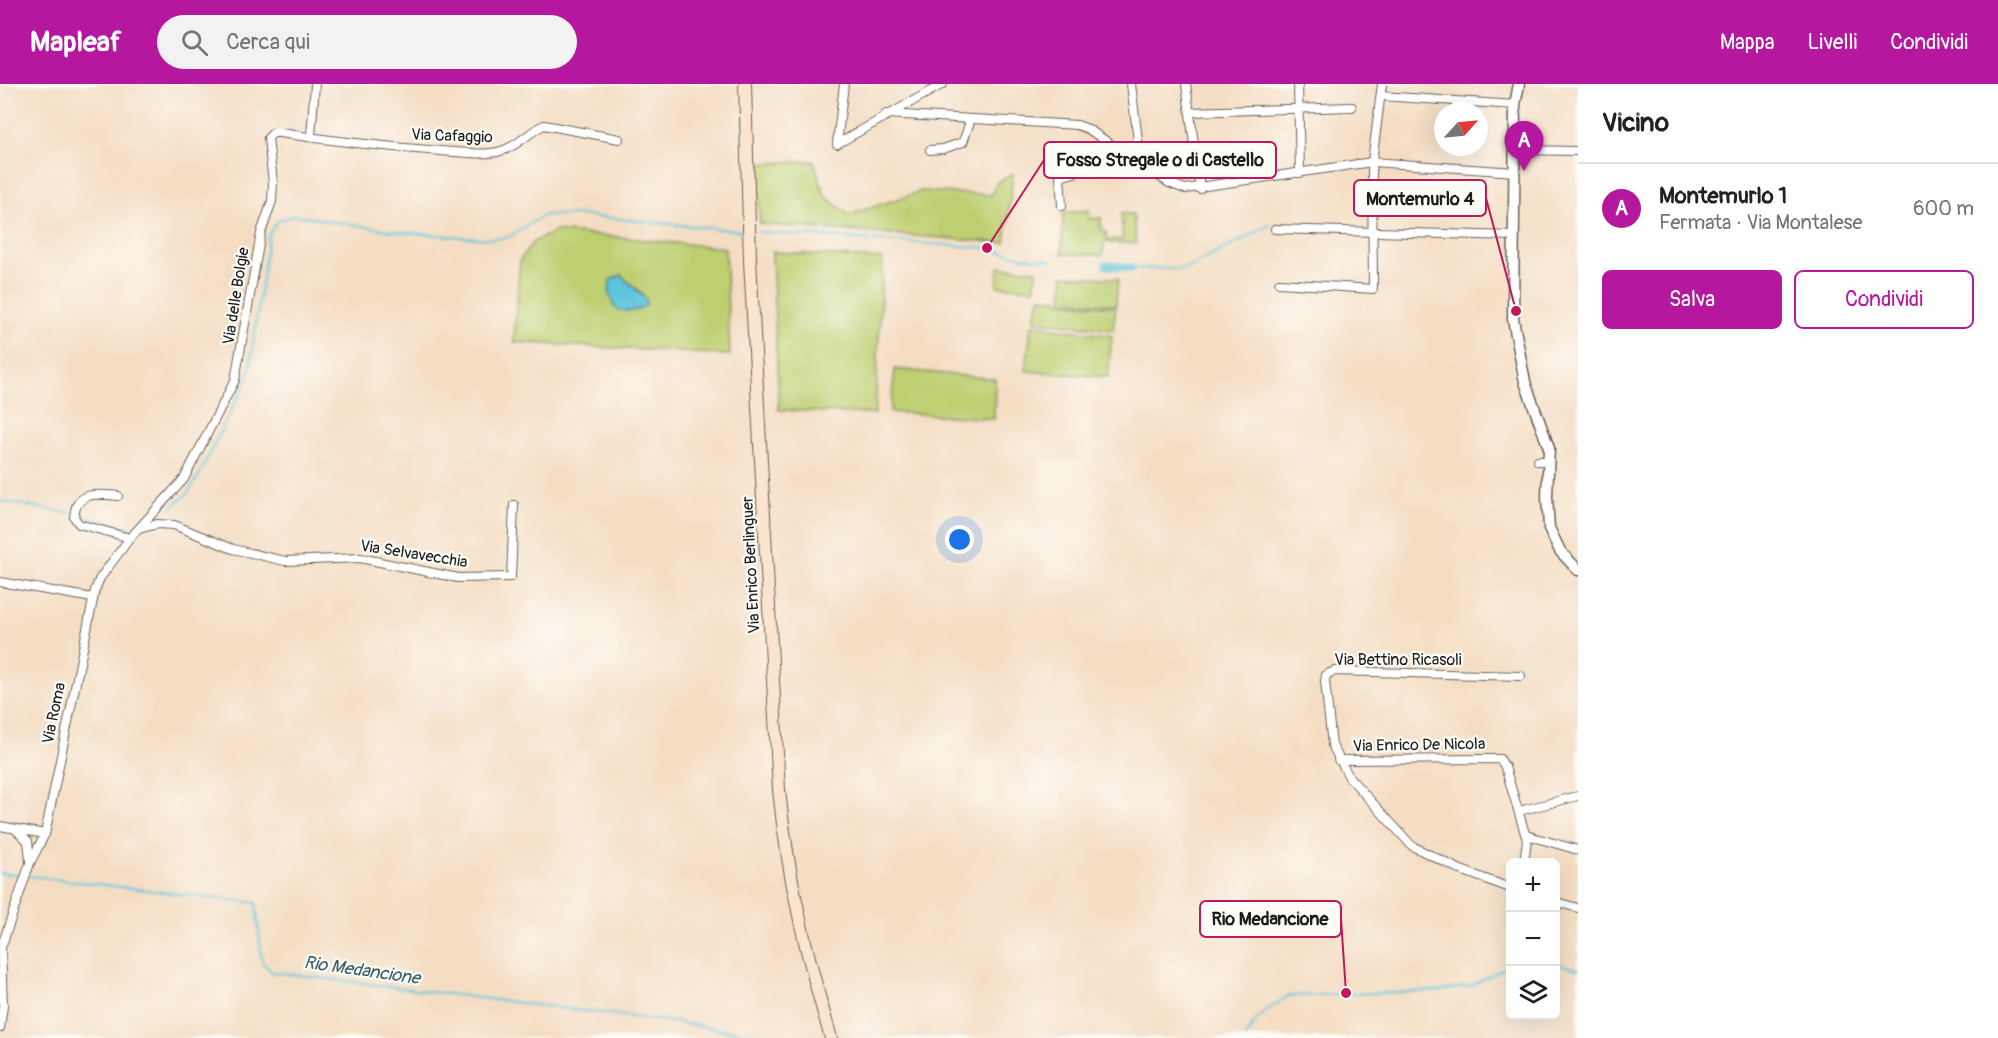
<!DOCTYPE html>
<html lang="it">
<head>
<meta charset="utf-8">
<style>
  body { margin:0; font-family:Pangolin,sans-serif; background:#f2f2f2; color:#202124 }
  .controls { position:absolute; right:18px; bottom:18px; display:grid; overflow:hidden; border-radius:9px; box-shadow:0 6px 24px #0002 }
  .controls button { width:54px; height:54px; display:grid; place-items:center; padding:0; border:0; border-bottom:2px solid #e0e0e0; background:#fff; color:#202124; font:30px sans-serif }
  .compass { position:absolute; left:1434px; top:18px; width:54px; height:54px; border-radius:50%; background:#fff; box-shadow:0 6px 24px #0002; rotate:63deg }
  .you { position:absolute; left:960px; top:456px; width:21px; height:21px; margin:-15px; border:4px solid #fff; border-radius:50%; background:#1a73e8; box-shadow:0 0 0 9px #1a73e833 }
  .badge { display:grid; place-items:center; width:39px; height:39px; border-radius:50%; background:#b5179e; color:#fff; font-size:20px; font-weight:700 }
  .pin { position:absolute; translate:-50% -50px; filter:drop-shadow(0 2px 3px #0008) }
  .pin::after { content:''; position:absolute; top:32px; width:21px; height:18px; background:inherit; clip-path:polygon(0 0,100% 0,50% 100%) }
  .list { margin:0; padding:0; list-style:none }
  h2 { display:flex; justify-content:space-between; align-items:center; height:78px; margin:0; padding:0 24px; font-size:26px }
  h2 small { font-size:20px; font-weight:400; color:#757577 }
  .list li { display:grid; grid-template-columns:39px 1fr auto; gap:18px; align-items:center; box-sizing:border-box; height:90px; padding:0 24px; border-top:2px solid #e0e0e0 }
  .list b { display:block; font-size:22px; white-space:nowrap }
  .list p { margin:0; font-size:20px; white-space:nowrap; color:#757577 }
  .list em { font-size:20px; font-style:normal; color:#757577 }
  .actions { display:flex; gap:12px; padding:18px 24px }
  .actions a { flex:1; padding:14px 0; border:2px solid #b5179e; border-radius:9px; text-align:center; font-size:21px; color:#b5179e }
  .actions .main { background:#b5179e; color:#fff }
  .icon { flex:none; width:33px; height:33px; fill:none; stroke:currentColor; stroke-width:2; stroke-linecap:round; stroke-linejoin:round }
  .map { position:relative; flex:none; width:1578px; height:954px; overflow:hidden }
  header { display:flex; align-items:center; gap:36px; box-sizing:border-box; height:84px; padding:0 30px; background:#b5179e; color:#fff }
  header strong { font-size:28px }
  nav { display:flex; gap:33px; margin-inline-start:auto; font-size:21px }
  .search { width:420px; height:54px; background:#f2f2f2; display:flex; align-items:center; gap:15px; box-sizing:border-box; padding:0 21px; border-radius:33px; color:#757577; font-size:22px }
  main { display:flex }
  aside { flex:1; background:#fff }
  .map>svg:first-child { display:block }
</style>
</head>
<body>
<header>
<strong>Mapleaf</strong>
<div class="search"><svg class="icon" aria-label="search" viewBox="0 0 24 24"><circle cx="10" cy="10" r="6"/><path d="M15 15l6 6"/></svg>Cerca qui</div>
<nav><a>Mappa</a><a>Livelli</a><a>Condividi</a></nav>
</header>
<main>
<div class="map">
<svg width="1578" height="954" viewBox="0 0 1578 954">
  <rect width="100%" height="100%" fill="#fdfcf7"/>
  <filter id="ink" filterUnits="userSpaceOnUse"><feTurbulence type="fractalNoise" baseFrequency=".0167" numOctaves="2"/><feDisplacementMap in="SourceGraphic" scale="12" xChannelSelector="R" yChannelSelector="G"/><feConvolveMatrix kernelMatrix="1 2 1 2 8 2 1 2 1" color-interpolation-filters="sRGB"/></filter>
  <filter id="wash" filterUnits="userSpaceOnUse"><feTurbulence type="fractalNoise" baseFrequency=".008" numOctaves="4" result="noise"/><feDisplacementMap in="SourceGraphic" scale="24" xChannelSelector="R" yChannelSelector="G"/><feGaussianBlur stdDeviation="1.35" result="paint"/><feColorMatrix in="noise" values="0 0 0 0 0 0 0 0 0 0 0 0 0 0 0 0 0 1.4 0 .05"/><feComposite in="paint" operator="in"/></filter>
  <g filter="url(#wash)">
    <rect width="100%" height="100%" fill="#f4ddc3"/>
    <g fill="#becf71" stroke="#6d7646" stroke-width="1.5" fill-rule="evenodd">
      <path d="M 810,77 L 814,78 L 825,112 L 849,131 L 922,107 L 992,111 L 997,98 L 1013,90 L 1005,159 L 760,140 L 757,80 Z"/>
      <path d="M 1089,126 L 1090,135 L 1101,134 L 1102,147 L 1106,148 L 1107,156 L 1123,155 L 1121,130 L 1133,130 L 1136,159 L 1104,159 L 1103,171 L 1062,170 L 1063,129 Z"/>
      <path d="M 556,147 L 725,164 L 730,271 L 514,258 L 520,176 L 533,158 ZM 621,191 L 643,211 L 633,227 L 619,226 Z"/>
      <path d="M 772,168 L 883,175 L 875,330 L 779,326 Z"/>
      <path d="M 999,183 L 1037,186 L 1034,205 L 997,202 Z"/>
      <path d="M 1064,191 L 1118,195 L 1116,221 L 1062,216 Z"/>
      <path d="M 1041,213 L 1058,215 L 1058,218 L 1116,223 L 1113,246 L 1036,237 L 1034,232 Z"/>
      <path d="M 1031,241 L 1112,252 L 1108,293 L 1026,287 Z"/>
      <path d="M 895,285 L 995,295 L 994,335 L 890,328 Z"/>
    </g>
    <path fill="#5ec5db" stroke="#3d707c" stroke-width="1.5" d="M 621,191 L 646,215 L 646,221 C 637,228 624,230 614,223 L 609,209 L 610,196 Z"/>
    <g fill="none" stroke-linecap="round" stroke-linejoin="round">
      <g stroke="#5ec5db" stroke-width="2">
        <path d="M 195,0 L 204,0"/>
        <path d="M 759,148 L 987,164 L 1022,173 L 1052,176"/>
        <path d="M 1132,184 L 1180,185 L 1192,182 L 1270,141"/>
        <path d="M 0,417 L 70,429"/>
        <path d="M 170,425 L 187,410 L 198,393 L 249,291 L 268,152 L 277,137 L 294,131 L 399,148 L 490,155 L 509,153 L 544,131 L 578,131 L 742,147"/>
        <path d="M 78,431 L 131,444"/>
        <path d="M 0,789 L 23,791"/>
        <path d="M 29,792 L 256,819 L 262,878 L 272,888 L 674,938 L 776,954"/>
        <path d="M 1556,879 L 1578,885"/>
        <path d="M 1246,954 C 1254,933 1270,923 1289,912 L 1441,907 L 1471,902 L 1510,881"/>
      </g>
      <path stroke="#5ec5db" stroke-width="8" d="M 1106,181 L 1132,184"/>
    </g>
  </g>
  <g filter="url(#ink)">
    <g fill="none" stroke-linecap="round" stroke-linejoin="round">
      <g stroke="#686056" stroke-width="10">
        <g id="minor">
          <path d="M 1131,0 L 1141,81"/>
          <path d="M 1186,0 L 1200,105"/>
          <path d="M 1298,0 L 1300,89"/>
          <path d="M 1381,12 L 1515,21"/>
          <path d="M 1190,28 L 1352,23"/>
          <path d="M 886,30 L 1077,41 L 1088,45 L 1169,99 L 1185,105 L 1372,78 L 1515,88"/>
          <path d="M 311,52 L 315,0"/>
          <path d="M 837,60 L 943,0"/>
          <path d="M 837,60 L 844,0"/>
          <path d="M 930,66 L 943,65 L 963,58 L 971,35"/>
          <path d="M 1515,66 L 1578,67"/>
          <path d="M 1062,122 L 1060,93 L 1084,86 L 1104,56"/>
          <path d="M 1275,145 L 1513,152"/>
          <path d="M 1279,199 L 1373,205 L 1372,78 L 1382,0"/>
          <path d="M 1538,377 L 1548,377"/>
          <path d="M 118,412 C 97,410 76,406 74,433 L 79,440 L 130,454"/>
          <path d="M 139,445 L 157,440 L 174,441 L 233,465 L 285,477 L 360,474 L 458,494 L 511,493 L 514,421"/>
          <path d="M 0,498 L 93,514"/>
          <path d="M 1338,676 L 1500,675 L 1505,683 L 1527,756 L 1524,778"/>
          <path d="M 1519,727 L 1578,712"/>
          <path d="M 0,742 L 45,750"/>
          <path d="M 16,746 L 28,757 L 30,776"/>
          <path d="M 1526,751 L 1578,766"/>
          <path d="M 1510,804 L 1461,786 L 1412,762 L 1349,693 L 1332,661 L 1325,597 L 1326,591 L 1334,587 L 1521,592"/>
          <path d="M 1556,818 L 1578,824"/>
          <path d="M 0,944 L 3,922 L 1,864 L 30,779 L 45,750 L 95,506 L 100,494 L 130,454 L 184,395 L 235,296 L 261,149 L 272,117 L 273,99 L 268,54 L 273,49 L 280,49 C 333,57 387,63 441,67 C 460,68 483,72 501,67 C 519,62 528,48 544,41 L 619,55"/>
        </g>
      </g>
      <g stroke="#686056" stroke-width="13">
        <path id="tertiary" d="M 1519,0 L 1515,21 L 1513,235 L 1525,298 L 1549,364 L 1547,412 L 1549,444 L 1560,467 L 1578,486"/>
      </g>
      <g stroke="#686056" stroke-width="14">
        <path id="secondary" d="M 745,0 L 750,176 L 779,706 C 788,795 806,869 831,954"/>
      </g>
      <use href="#minor" stroke="#fff" stroke-width="8"/>
      <use href="#tertiary" stroke="#fff" stroke-width="10"/>
      <use href="#secondary" stroke="#fbe5cf" stroke-width="12"/>
    </g>
  </g>
  <g text-anchor="middle" stroke-width="4.5" stroke-linejoin="round" paint-order="stroke">
    <g font-size="16" fill="#1c1c1c" stroke="#fdfcf7">
      <text transform="translate(452 51) rotate(2)" y="6">Via Cafaggio</text>
      <text transform="translate(235 212) rotate(-81)" y="6">Via delle Bolgie</text>
      <text transform="translate(414 469) rotate(9)" y="6">Via Selvavecchia</text>
      <text transform="translate(750 481) rotate(-93)" y="6">Via Enrico Berlinguer</text>
      <text x="1398" y="581">Via Bettino Ricasoli</text>
      <text transform="translate(53 629) rotate(-78)" y="6">Via Roma</text>
      <text transform="translate(1419 660) rotate(-1)" y="6">Via Enrico De Nicola</text>
    </g>
    <g font-size="18" font-style="italic" fill="#366068" stroke="#fdfcf7">
      <text transform="translate(362 886) rotate(8)" y="6">Rio Medancione</text>
    </g>
  </g>
  <path fill="none" stroke="#c2185b" stroke-width="2" d="M987 164L1044 76M1516 227L1486 114M1346 909L1341 835"/>
  <g fill="#c2185b" stroke="#fdfcf7" stroke-width="2">
    <circle cx="987" cy="164" r="6"/>
    <circle cx="1516" cy="227" r="6"/>
    <circle cx="1346" cy="909" r="6"/>
  </g>
  <g fill="#fdfcf7" stroke="#c2185b" stroke-width="2">
    <rect x="1044" y="58" width="232" height="36" rx="6"/>
    <rect x="1354" y="96" width="132" height="36" rx="6"/>
    <rect x="1200" y="817" width="141" height="36" rx="6"/>
  </g>
  <g font-size="18" text-anchor="middle" font-weight="bold" fill="#1c1c1c">
    <text x="1160" y="82">Fosso Stregale o di Castello</text>
    <text x="1420" y="121">Montemurlo 4</text>
    <text x="1270" y="841">Rio Medancione</text>
  </g>
</svg>
<div class="controls">
<button>+</button>
<button>−</button>
<button><svg class="icon" aria-label="layers" viewBox="0 0 24 24"><path d="M12 4l9 5-9 5-9-5zM3 14l9 5 9-5"/></svg></button>
</div>
<svg class="compass" viewBox="-18 -18 36 36"><path d="M0-13l5 13h-10z" fill="#e53935"/><path d="M0 13l5-13h-10z" fill="#757577"/></svg>
<div class="you"></div>
<div class="pin badge" style="left:1524px;top:87px">A</div>
</div>
<aside>
<h2>Vicino<small></small></h2>
<ul class="list">
<li><span class="badge">A</span><div><b>Montemurlo 1</b><p>Fermata · Via Montalese</p></div><em>600 m</em></li>
</ul>
<div class="actions"><a class="main">Salva</a><a>Condividi</a></div>
</aside>
</main>
</body>
</html>
